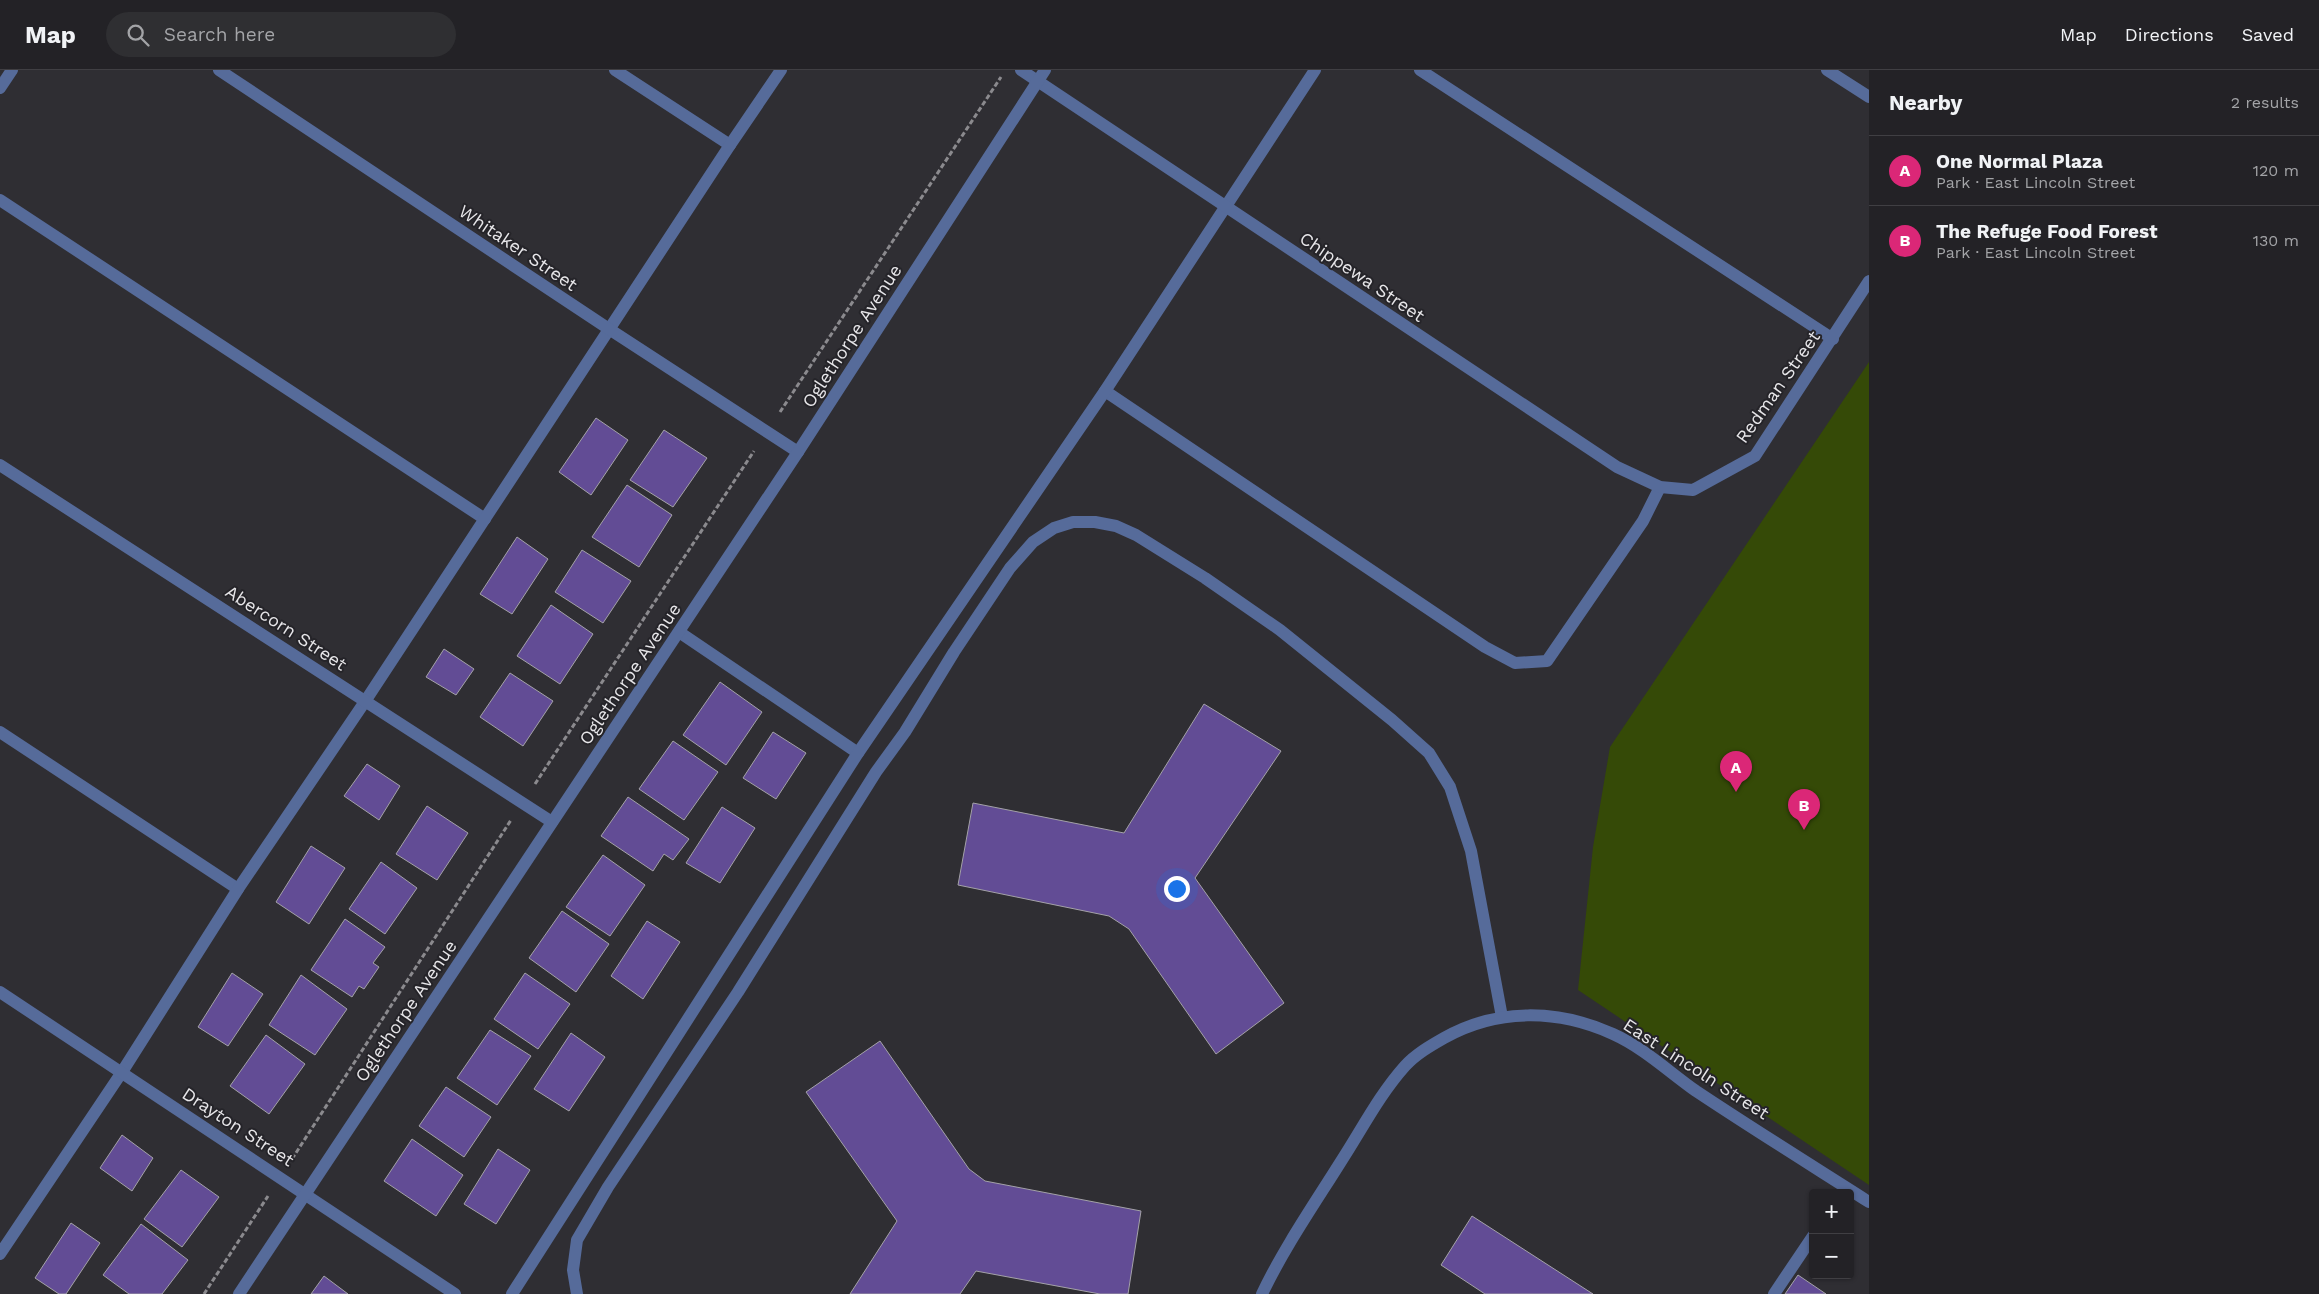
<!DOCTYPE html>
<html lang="en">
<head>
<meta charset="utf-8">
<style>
  body { margin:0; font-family:"Work Sans",sans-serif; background:#2f2f32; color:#f1f3f6 }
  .controls { position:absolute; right:15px; bottom:15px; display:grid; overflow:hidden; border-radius:5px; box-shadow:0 1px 4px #0004 }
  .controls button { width:45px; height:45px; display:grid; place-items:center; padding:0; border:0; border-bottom:1px solid #403f43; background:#232226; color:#f1f3f6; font:25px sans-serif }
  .you { position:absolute; left:1176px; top:818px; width:18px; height:18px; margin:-12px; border:4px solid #fff; border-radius:50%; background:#1a73e8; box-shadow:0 0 0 8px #1a73e833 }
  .badge { display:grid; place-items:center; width:32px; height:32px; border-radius:50%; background:#db2777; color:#fff; font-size:16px; font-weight:700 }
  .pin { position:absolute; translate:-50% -41px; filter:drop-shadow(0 1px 2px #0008) }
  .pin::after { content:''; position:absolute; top:26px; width:18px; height:15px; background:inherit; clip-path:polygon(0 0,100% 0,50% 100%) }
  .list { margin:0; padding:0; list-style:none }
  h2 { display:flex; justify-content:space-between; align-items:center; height:65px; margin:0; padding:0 20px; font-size:21px }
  h2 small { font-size:16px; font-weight:400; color:#a3a4a7 }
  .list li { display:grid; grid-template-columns:32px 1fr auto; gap:15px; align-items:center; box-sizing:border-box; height:70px; padding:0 20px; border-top:1px solid #403f43 }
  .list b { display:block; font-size:19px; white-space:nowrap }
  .list p { margin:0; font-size:16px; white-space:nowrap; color:#a3a4a7 }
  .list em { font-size:16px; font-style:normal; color:#a3a4a7 }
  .icon { flex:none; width:28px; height:28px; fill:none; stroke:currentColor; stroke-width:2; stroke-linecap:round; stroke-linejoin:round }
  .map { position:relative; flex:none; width:1869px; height:1224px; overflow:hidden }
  header { display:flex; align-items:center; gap:30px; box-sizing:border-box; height:70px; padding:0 25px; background:#232226; border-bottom:1px solid #403f43 }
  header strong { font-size:24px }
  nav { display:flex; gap:28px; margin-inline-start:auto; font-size:18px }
  .search { width:350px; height:45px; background:#2f2f32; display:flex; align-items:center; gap:12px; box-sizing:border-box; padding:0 18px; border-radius:28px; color:#a3a4a7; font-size:19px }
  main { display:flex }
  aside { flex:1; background:#232226 }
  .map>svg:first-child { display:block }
</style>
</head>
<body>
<header>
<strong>Map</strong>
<div class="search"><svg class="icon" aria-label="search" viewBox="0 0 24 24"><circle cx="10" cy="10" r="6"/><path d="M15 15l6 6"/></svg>Search here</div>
<nav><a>Map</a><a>Directions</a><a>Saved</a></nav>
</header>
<main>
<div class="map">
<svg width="1869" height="1224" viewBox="0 0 1869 1224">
  <rect width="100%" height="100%" fill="#2f2e33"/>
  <path fill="#354a07" d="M 1869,292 L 1869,1115 L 1578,920 L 1593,777 L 1610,677 Z"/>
  <g fill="#624c95" stroke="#a4a2a8">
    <path d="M 596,348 L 628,370 L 591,425 L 559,402 Z"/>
    <path d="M 664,360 L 707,388 L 673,437 L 630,410 Z"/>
    <path d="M 627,415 L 672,445 L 639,497 L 592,467 Z"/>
    <path d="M 517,467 L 548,489 L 512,544 L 480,524 Z"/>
    <path d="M 582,480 L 631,511 L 603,553 L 555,522 Z"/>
    <path d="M 551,535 L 593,564 L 560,614 L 517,586 Z"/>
    <path d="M 444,579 L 474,599 L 456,625 L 426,607 Z"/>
    <path d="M 510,603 L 553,631 L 523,676 L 480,647 Z"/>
    <path d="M 720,612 L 762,642 L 726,695 L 683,665 Z"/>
    <path d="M 1204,634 L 1281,681 L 1195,808 L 1284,933 L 1216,984 L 1129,859 L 1109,846 L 958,815 L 973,733 L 1124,763 Z"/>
    <path d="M 773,662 L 806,683 L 776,729 L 743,708 Z"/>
    <path d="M 673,671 L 718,702 L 684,750 L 639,719 Z"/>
    <path d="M 367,694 L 400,716 L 379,750 L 344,726 Z"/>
    <path d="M 628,727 L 689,769 L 673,790 L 664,784 L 653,801 L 601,766 Z"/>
    <path d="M 427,736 L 468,763 L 437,810 L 396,784 Z"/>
    <path d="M 722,737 L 755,758 L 720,813 L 686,793 Z"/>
    <path d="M 311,776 L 345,798 L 309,854 L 276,832 Z"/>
    <path d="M 603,785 L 645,815 L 610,866 L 566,837 Z"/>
    <path d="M 381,792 L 417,818 L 385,864 L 349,839 Z"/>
    <path d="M 562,841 L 609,874 L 576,922 L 529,888 Z"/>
    <path d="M 345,849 L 385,877 L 373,893 L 379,897 L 364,919 L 359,916 L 352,927 L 311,900 Z"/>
    <path d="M 647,851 L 680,872 L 643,929 L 611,906 Z"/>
    <path d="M 232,903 L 263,924 L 228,976 L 198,957 Z"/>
    <path d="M 525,903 L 570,934 L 538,979 L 494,949 Z"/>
    <path d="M 301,905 L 347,939 L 315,985 L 269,955 Z"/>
    <path d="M 490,960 L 531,986 L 497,1035 L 457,1008 Z"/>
    <path d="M 571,963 L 605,987 L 569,1041 L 534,1019 Z"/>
    <path d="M 266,965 L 305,994 L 269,1044 L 230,1016 Z"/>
    <path d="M 880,971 L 969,1099 L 985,1111 L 1141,1141 L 1128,1224 L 1100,1224 L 976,1201 L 960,1224 L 850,1224 L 897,1151 L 806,1022 Z"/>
    <path d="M 446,1017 L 491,1047 L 464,1087 L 419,1056 Z"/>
    <path d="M 122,1065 L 153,1088 L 132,1121 L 100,1098 Z"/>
    <path d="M 412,1069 L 463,1105 L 436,1146 L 384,1111 Z"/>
    <path d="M 498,1079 L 530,1100 L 496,1154 L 464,1134 Z"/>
    <path d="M 181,1100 L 219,1127 L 182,1177 L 144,1149 Z"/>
    <path d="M 1472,1146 L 1593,1224 L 1485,1224 L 1441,1195 Z"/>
    <path d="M 71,1153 L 100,1173 L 66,1224 L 59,1224 L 35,1208 Z"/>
    <path d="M 141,1154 L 188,1190 L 162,1224 L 129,1224 L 103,1205 Z"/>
    <path d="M 1798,1205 L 1826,1224 L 1785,1224 Z"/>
    <path d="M 324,1206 L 348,1224 L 311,1224 Z"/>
  </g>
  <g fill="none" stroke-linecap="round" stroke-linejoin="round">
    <g stroke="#8b8a8e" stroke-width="3" stroke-dasharray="5 2.5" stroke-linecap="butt">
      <path d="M 780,342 L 1001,7"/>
      <path d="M 535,714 L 754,381"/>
      <path d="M 292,1089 L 511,750"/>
      <path d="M 204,1224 L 268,1126"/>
    </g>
    <g stroke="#566b9a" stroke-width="12">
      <path d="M 615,0 L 730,75"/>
      <path d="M 1420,0 L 1833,269"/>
      <path d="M 0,18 L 12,0"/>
      <path d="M 0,130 L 485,449"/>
      <path d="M 1105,321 L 1485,577 L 1515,593 L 1547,591 L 1643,451 L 1660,417"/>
      <path d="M 679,562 L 858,683"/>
      <path d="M 0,662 L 238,819"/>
      <path d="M 0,1184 L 122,1002 L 238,819 L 366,630 L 730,75 L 781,0"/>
      <path d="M 512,1224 L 858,683 L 1105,321 L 1315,0"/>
      <path d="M 577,1224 L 573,1200 L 577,1170 L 608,1117 L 738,922 L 876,702 L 905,662 L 954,582 L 1010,498 L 1033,472 L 1054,458 L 1073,452 L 1095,452 L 1116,456 L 1136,465 L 1205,508 L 1280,560 L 1392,650 L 1429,683 L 1450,717 L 1471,781 L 1502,947"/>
      <path d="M 1774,1224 L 1813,1166"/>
    </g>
    <g stroke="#566b9a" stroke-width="12">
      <path d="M 219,0 L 609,259 L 798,382"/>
      <path d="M 1021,0 L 1617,397 L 1660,417 L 1693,420 L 1755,386 L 1869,211"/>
      <path d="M 1827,0 L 1869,27"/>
      <path d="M 0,395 L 552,752"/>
      <path d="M 0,922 L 455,1224"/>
      <path d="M 239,1224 L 798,382 L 1045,0"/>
      <path d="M 1262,1224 C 1284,1178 1313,1136 1340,1093 C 1361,1061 1379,1025 1405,996 C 1416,984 1430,976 1444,968 C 1497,938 1558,939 1613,964 C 1644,978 1669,1002 1696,1021 C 1753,1059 1811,1095 1869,1132"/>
    </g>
  </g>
  <g text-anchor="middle" stroke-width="4" stroke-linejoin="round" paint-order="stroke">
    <g font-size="18" fill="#e7e6e9" stroke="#252429">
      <text transform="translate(518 178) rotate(34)" y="6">Whitaker Street</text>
      <text transform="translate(1362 207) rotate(34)" y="6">Chippewa Street</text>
      <text transform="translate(852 266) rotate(-57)" y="6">Oglethorpe Avenue</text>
      <text transform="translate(1778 317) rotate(-55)" y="6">Redman Street</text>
      <text transform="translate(286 558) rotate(33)" y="6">Abercorn Street</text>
      <text transform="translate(630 604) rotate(-56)" y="6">Oglethorpe Avenue</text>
      <text transform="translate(406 941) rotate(-56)" y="6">Oglethorpe Avenue</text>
      <text transform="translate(1696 999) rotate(33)" y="6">East Lincoln Street</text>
      <text transform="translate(238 1057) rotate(33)" y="6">Drayton Street</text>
    </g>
  </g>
</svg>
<div class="controls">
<button>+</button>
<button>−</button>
</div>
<div class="you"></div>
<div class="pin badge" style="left:1736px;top:722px">A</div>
<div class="pin badge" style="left:1804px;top:760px">B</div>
</div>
<aside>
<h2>Nearby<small>2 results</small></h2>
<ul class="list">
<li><span class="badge">A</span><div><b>One Normal Plaza</b><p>Park · East Lincoln Street</p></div><em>120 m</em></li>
<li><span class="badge">B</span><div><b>The Refuge Food Forest</b><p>Park · East Lincoln Street</p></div><em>130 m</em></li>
</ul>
</aside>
</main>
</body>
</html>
